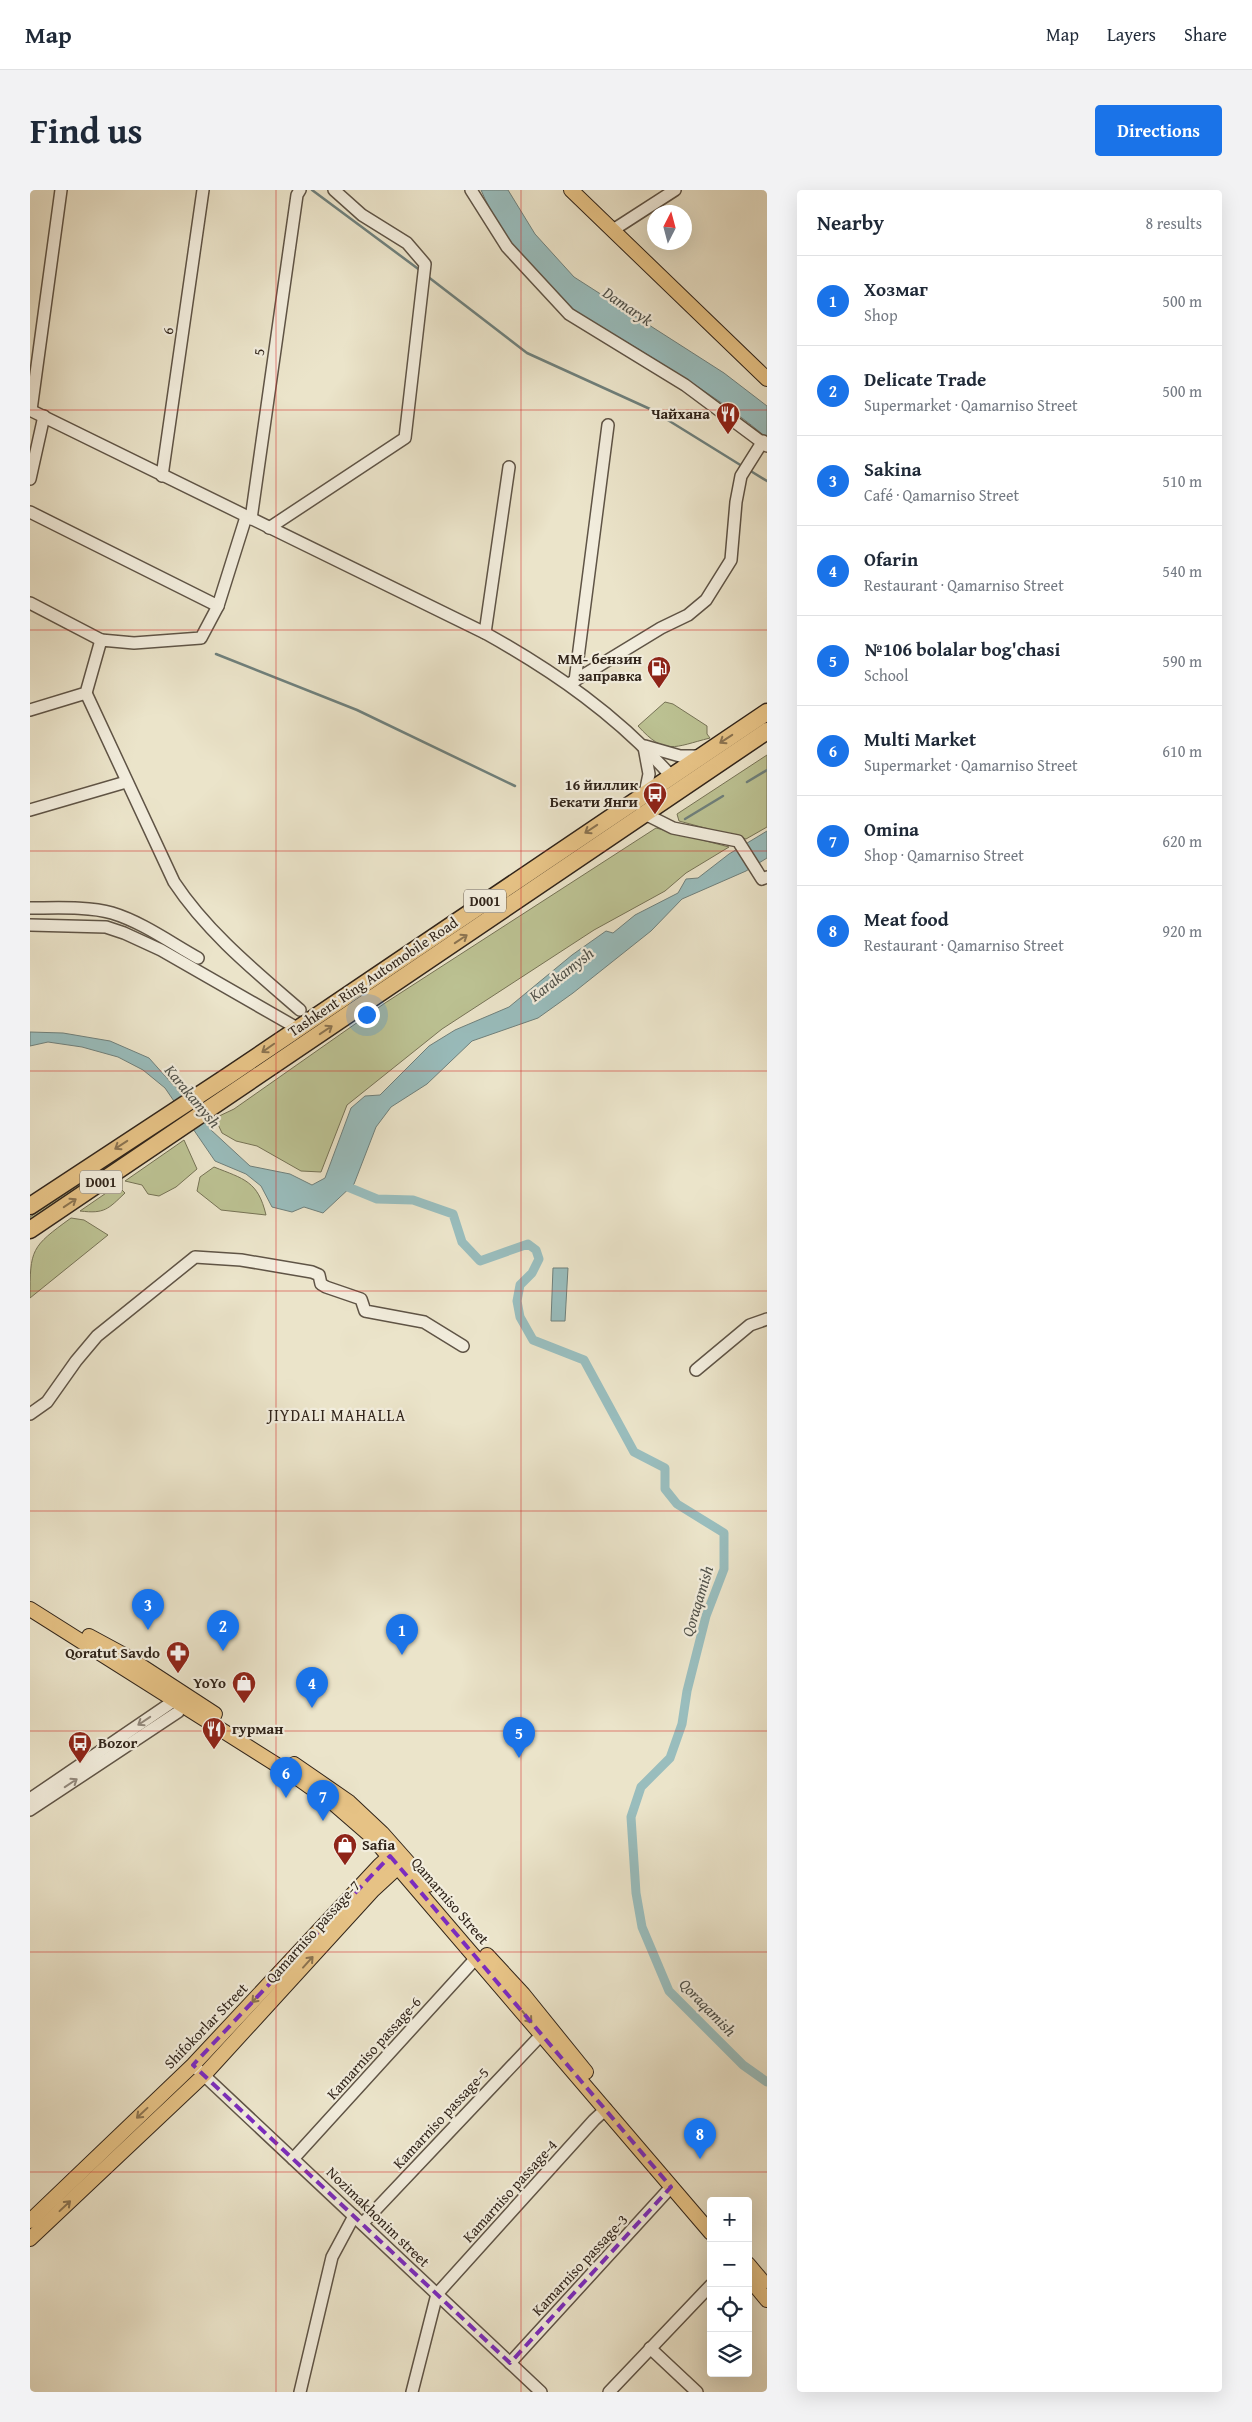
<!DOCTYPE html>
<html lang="en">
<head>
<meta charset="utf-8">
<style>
  body { margin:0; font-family:"Gentium Book Plus",serif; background:#f2f2f3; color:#1f2937 }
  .controls { position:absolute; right:15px; bottom:15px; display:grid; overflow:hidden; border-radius:5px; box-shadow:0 5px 20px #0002 }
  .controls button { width:45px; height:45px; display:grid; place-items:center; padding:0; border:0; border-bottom:1px solid #e0e1e3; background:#fff; color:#1f2937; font:25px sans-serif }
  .compass { position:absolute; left:617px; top:15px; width:45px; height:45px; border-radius:50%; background:#fff; box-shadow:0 5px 20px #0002; rotate:6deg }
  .you { position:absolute; left:336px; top:824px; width:18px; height:18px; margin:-12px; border:4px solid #fff; border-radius:50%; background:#1a73e8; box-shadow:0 0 0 8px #1a73e833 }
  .badge { display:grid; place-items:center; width:32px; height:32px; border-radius:50%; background:#1a73e8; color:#fff; font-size:16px; font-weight:700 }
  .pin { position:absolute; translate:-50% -41px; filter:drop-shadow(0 1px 2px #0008) }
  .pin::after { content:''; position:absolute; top:26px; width:18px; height:15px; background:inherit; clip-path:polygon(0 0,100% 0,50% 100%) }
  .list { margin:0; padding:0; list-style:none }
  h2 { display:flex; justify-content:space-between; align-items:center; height:65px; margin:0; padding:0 20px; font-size:21px }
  h2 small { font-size:16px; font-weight:400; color:#747a83 }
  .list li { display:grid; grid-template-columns:32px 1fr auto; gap:15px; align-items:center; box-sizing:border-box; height:90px; padding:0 20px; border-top:1px solid #e0e1e3 }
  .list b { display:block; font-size:19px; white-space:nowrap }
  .list p { margin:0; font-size:16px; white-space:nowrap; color:#747a83 }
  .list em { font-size:16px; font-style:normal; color:#747a83 }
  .icon { flex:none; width:28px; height:28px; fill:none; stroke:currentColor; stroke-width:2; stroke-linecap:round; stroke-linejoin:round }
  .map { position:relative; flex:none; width:737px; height:2202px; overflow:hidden; border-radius:5px }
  header { display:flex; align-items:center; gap:30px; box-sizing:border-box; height:70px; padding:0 25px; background:#fff; border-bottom:1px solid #e0e1e3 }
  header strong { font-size:24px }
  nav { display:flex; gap:28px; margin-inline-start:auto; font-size:18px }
  .intro { display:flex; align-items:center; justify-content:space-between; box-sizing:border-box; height:120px; padding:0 30px }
  h1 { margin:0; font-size:35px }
  .button { padding:12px 22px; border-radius:5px; background:#1a73e8; color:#fff; font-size:18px; font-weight:700 }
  main { display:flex; gap:30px; padding:0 30px }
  aside { flex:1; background:#fff; border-radius:5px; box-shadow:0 5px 20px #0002 }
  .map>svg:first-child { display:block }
</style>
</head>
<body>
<header>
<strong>Map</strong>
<nav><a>Map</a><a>Layers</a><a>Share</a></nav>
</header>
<div class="intro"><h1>Find us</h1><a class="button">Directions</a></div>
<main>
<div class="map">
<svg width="737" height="2202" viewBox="0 0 737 2202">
  <rect width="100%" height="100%" fill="#ebe4ca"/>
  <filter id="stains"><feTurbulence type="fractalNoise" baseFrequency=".004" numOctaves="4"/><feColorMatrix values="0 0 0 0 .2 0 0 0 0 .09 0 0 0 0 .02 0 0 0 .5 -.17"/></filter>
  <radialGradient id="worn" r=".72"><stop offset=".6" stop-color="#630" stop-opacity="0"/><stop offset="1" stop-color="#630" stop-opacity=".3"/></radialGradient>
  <g fill="#bcc293" stroke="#767356">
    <path d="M 635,512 L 643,514 L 677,536 L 677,544 L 680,548 C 644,557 635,566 608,536 Z"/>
    <path d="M 737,565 L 737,637 L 716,649 L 649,631 L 647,624 Z"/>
    <path d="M 626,638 L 699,657 L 656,683 L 635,701 L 564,740 L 412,839 L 317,915 L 291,982 L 271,981 L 227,956 L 206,951 L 192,943 L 185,928 L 204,919 L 355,813 Z"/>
    <path d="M 154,950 L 167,979 L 146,997 L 129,1006 L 118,1004 L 112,995 L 95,991 Z"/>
    <path d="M 111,951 L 114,956 L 0,1033 L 0,1027 Z"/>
    <path d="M 184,977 C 214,989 228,991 236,1025 L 191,1020 L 167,1001 L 170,987 Z"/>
    <path d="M 82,999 L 92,1000 L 95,1003 C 78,1019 75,1024 50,1021 Z"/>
    <path d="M 41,1028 L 54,1030 L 78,1045 L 0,1108 C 0,1059 1,1057 41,1028 Z"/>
  </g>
  <g fill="#99bdbd" stroke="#6f807c">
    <path d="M 451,0 L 478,0 L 505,44 L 544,87 L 694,183 L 737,216 L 737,248 C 696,213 650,185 605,157 C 584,144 562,134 543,119 C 503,89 471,46 451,0 Z"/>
    <path d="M 737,641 L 737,668 L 716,681 L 652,709 L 621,741 L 543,803 L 508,828 L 442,851 L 397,894 L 361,917 L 346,937 L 324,994 L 293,1023 L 274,1017 L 262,1022 L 242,1017 L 231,996 L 216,984 L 185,971 L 135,898 L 113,880 L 88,867 L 52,857 L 18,852 L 0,856 L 0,842 L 33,843 L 80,851 L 119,868 L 144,896 L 160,903 L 181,940 L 220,976 L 260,984 L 282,995 L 295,988 L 321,918 L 335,906 L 350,905 L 399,856 L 425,840 L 479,817 L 542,765 L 576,741 L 583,743 L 605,725 L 648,703 L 656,689 L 668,688 L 699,664 Z"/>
    <path d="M 523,1078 L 538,1078 L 535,1131 L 521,1131 Z"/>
  </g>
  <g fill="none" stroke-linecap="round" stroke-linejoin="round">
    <g stroke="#6f807c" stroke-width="2.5">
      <path d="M 282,0 L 391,81"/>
      <path d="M 397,86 L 497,163 L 620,219 L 712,276"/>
      <path d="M 719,280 L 737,291"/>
      <path d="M 186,464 L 327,520 L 485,596"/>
      <path d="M 717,592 L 737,580"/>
      <path d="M 655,629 L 693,606"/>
    </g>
    <path stroke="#99bdbd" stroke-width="9" d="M 313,995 L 347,1009 L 383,1010 L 423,1024 L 432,1052 L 450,1071 L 498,1054 L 506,1060 L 509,1069 L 502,1083 L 490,1095 L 487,1111 L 490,1127 L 503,1150 L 554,1170 L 604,1262 L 635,1278 L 635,1299 L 647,1314 L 694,1343 L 694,1379 L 676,1426 L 657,1501 L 652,1534 L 640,1568 L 611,1597 L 601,1627 L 606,1703 L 612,1737 L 639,1801 L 713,1875 L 737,1892"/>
    <g stroke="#5f5446" stroke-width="14">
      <g id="minor">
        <path d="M 441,0 L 477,57 L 539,124 L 655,195 L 737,256"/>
        <path d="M 583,40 L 645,0"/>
        <path d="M 0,220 L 455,443 C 525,482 588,526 641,586"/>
        <path d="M 1,220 L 31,0"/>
        <path d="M 132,286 L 173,0"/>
        <path d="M 0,289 L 14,226"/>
        <path d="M 0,322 L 188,416 L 216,327"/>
        <path d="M 221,329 L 267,5 L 270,0"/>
        <path d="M 239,338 L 375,248 L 395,74 L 377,53 L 332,25 L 304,0"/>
        <path d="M 0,413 L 71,450"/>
        <path d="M 455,443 L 479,277"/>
        <path d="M 545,491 L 578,235"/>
        <path d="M 539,494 L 631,438 L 658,425 L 676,410 L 701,370 L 706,312 L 711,286 L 733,251"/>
        <path d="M 56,503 L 144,692 C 177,742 225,781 270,820"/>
        <path d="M 0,520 L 56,503 L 71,450 L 104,453 L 171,448 L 188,416"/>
        <path d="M 615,556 L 650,566 L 670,566"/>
        <path d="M 614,557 L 619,584 L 615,603"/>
        <path d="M 0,620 L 96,592"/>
        <path d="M 615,624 L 643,638 L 708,651 L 732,689 L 737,687"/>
        <path d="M 0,718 C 24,718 59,716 82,723 C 112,732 141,753 168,768"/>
        <path d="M 0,735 L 76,737 L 94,743 L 131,760 L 267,838"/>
        <path d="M 666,1180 L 720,1135 L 737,1129"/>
        <path d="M 0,1224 L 17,1212 L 46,1171 L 67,1146 L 165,1067 L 211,1070 L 282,1082 L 289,1085 L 291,1094 L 296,1097 L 331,1109 L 335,1121 L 394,1132 L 433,1156"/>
        <path d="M 0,1609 L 151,1506"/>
        <path d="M 0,1620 L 148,1522 L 154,1509"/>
        <path d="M 163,1875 L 511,2202"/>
        <path d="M 263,1969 L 447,1767"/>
        <path d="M 333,2033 L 512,1844"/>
        <path d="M 620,2158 L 667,2202"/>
        <path d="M 480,2173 L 641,1997"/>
        <path d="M 270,2202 L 302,2067 L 324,2026"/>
        <path d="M 382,2202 L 407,2104 L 564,1930 L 576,1919"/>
        <path d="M 579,2202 L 681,2095"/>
      </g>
    </g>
    <g stroke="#30241a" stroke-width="16">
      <g id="major">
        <path d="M 541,0 L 737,189"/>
        <path d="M 0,1419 L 266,1587 L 304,1614 L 342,1647 L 681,2043"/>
        <path d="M 59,1446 L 96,1466 L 185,1524"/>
        <path d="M 264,1574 L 319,1612 L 352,1643 L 398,1695"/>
        <path d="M 457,1765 L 493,1804 L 556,1882"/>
        <path d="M 0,2031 L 163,1875 L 349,1676 L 360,1666 L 369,1665"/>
        <path d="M 0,2049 L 174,1885 L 343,1700 L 369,1676 L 371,1668"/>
        <path d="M 718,2074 L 733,2092"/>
        <path d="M 718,2087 L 737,2110"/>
      </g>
    </g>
    <g stroke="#30241a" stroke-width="19">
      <g id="highway">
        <path d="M 0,1016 L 198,886 L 737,522"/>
        <path d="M 0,1040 L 737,541"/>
      </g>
    </g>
    <use href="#minor" stroke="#f2eddd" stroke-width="11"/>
    <use href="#major" stroke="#e6c285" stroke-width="14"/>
    <use href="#highway" stroke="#e6c285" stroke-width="16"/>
  </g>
  <defs><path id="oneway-shaft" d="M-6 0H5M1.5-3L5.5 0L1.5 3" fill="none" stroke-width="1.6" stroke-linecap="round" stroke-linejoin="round" transform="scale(1.25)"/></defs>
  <g stroke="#8b7350">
    <use href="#oneway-shaft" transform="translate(696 549) rotate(147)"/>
    <use href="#oneway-shaft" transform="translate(561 639) rotate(146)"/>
    <use href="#oneway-shaft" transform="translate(431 749) rotate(-34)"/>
    <use href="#oneway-shaft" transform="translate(296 840) rotate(-34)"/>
    <use href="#oneway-shaft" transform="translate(238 858) rotate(145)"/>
    <use href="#oneway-shaft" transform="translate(91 955) rotate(147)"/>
    <use href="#oneway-shaft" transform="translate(40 1013) rotate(-34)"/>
    <use href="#oneway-shaft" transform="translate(278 1772) rotate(-48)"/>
    <use href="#oneway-shaft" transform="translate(227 1807) rotate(133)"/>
    <use href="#oneway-shaft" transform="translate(497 1827) rotate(51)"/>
    <use href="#oneway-shaft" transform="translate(112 1923) rotate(137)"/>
    <use href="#oneway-shaft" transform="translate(35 2016) rotate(-43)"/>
  </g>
  <g stroke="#91887c">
    <use href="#oneway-shaft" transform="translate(114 1531) rotate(146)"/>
    <use href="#oneway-shaft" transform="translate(41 1593) rotate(-34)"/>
  </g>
  <path fill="none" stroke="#7b2cbf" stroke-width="4" stroke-dasharray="10 6" stroke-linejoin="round" d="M 360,1666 L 641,1997 L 480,2173 L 163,1875 Z"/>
  <path fill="none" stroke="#d62828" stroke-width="1" stroke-opacity="0.55" d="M 246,0 L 246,2202M 491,0 L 491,2202M 0,220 L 737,220M 0,440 L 737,440M 0,661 L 737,661M 0,881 L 737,881M 0,1101 L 737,1101M 0,1321 L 737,1321M 0,1541 L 737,1541M 0,1762 L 737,1762M 0,1982 L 737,1982"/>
  <defs>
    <g id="restaurant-pin" transform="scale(1.25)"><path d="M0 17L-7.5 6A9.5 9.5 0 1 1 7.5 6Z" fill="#8f2418" stroke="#f2eddd"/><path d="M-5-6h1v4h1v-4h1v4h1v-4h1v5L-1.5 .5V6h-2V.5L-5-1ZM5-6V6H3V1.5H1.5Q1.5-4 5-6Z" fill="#fff"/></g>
    <g id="fuel-pin" transform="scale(1.25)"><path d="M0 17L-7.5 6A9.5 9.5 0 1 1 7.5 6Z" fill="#8f2418" stroke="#f2eddd"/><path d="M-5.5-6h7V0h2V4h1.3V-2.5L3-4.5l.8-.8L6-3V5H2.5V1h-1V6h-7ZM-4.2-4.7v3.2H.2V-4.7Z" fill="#fff"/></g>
    <g id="bus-pin" transform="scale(1.25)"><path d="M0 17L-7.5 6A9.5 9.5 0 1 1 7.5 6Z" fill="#8f2418" stroke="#f2eddd"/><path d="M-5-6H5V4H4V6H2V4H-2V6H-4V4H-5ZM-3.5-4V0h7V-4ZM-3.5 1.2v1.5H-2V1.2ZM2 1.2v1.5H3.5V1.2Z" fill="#fff"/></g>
    <g id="pharmacy-pin" transform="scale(1.25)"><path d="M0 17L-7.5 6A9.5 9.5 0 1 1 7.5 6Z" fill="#8f2418" stroke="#f2eddd"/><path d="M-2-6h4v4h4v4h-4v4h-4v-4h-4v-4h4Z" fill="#fff"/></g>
    <g id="shop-pin" transform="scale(1.25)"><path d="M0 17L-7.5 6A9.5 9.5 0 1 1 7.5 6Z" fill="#8f2418" stroke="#f2eddd"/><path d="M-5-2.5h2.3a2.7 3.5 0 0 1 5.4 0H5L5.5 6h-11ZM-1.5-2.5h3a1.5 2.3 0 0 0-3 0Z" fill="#fff"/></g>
  </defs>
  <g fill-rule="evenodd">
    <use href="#restaurant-pin" x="698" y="224"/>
    <use href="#fuel-pin" x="629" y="478"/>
    <use href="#bus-pin" x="625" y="604"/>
    <use href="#pharmacy-pin" x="148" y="1463"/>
    <use href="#shop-pin" x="214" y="1493"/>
    <use href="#restaurant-pin" x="184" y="1539"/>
    <use href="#bus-pin" x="50" y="1553"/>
    <use href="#shop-pin" x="315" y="1655"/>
  </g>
  <g text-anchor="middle" stroke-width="4.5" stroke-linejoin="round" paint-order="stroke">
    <g fill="#f2eddd" stroke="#6a6054" stroke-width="1">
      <rect x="434" y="699.5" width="42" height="23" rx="4"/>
      <rect x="50" y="980.5" width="42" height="23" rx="4"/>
    </g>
    <g font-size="14" font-weight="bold" fill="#30241a">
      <text x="455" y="716">D001</text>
      <text x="71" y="997">D001</text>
    </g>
    <g font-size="15" fill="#30241a" stroke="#f2eddd">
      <text transform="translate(138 141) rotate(-82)" y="5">6</text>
      <text transform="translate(229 162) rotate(-82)" y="5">5</text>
      <text transform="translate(343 787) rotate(-34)" y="5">Tashkent Ring Automobile Road</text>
      <text transform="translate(420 1711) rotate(49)" y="5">Qamarniso Street</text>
      <text transform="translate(283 1742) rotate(-48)" y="5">Qamarniso passage-7</text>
      <text transform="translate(176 1836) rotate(-46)" y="5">Shifokorlar Street</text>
      <text transform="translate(344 1858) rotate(-48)" y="5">Kamarniso passage-6</text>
      <text transform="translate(411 1928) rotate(-47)" y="5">Kamarniso passage-5</text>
      <text transform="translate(480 2001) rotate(-48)" y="5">Kamarniso passage-4</text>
      <text transform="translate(348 2027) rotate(44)" y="5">Nozimakhonim street</text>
      <text transform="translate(550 2075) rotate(-47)" y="5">Kamarniso passage-3</text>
    </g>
    <g font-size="15" font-weight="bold" fill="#30241a" stroke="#f2eddd" text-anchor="end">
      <text x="680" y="229">Чайхана</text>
      <text x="612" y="474">ММ- бензин<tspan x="612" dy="17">заправка</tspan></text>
      <text x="608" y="600">16 йиллик<tspan x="608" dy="17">Бекати Янги</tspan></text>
      <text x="130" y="1468">Qoratut Savdo</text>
      <text x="196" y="1498">YoYo</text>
      <text x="202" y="1544" text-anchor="start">гурман</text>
      <text x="68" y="1558" text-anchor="start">Bozor</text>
      <text x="332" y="1660" text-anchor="start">Safia</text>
    </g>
    <g font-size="16" font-style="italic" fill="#50524b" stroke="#f2eddd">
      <text transform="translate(598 116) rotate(34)" y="6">Damaryk</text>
      <text transform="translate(531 784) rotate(-38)" y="6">Karakamysh</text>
      <text transform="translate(163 906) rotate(50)" y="6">Karakamysh</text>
      <text transform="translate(667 1411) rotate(-73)" y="6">Qoraqamish</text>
      <text transform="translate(678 1817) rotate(46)" y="6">Qoraqamish</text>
    </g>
    <g font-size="16" letter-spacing="1" fill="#30241a" stroke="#f2eddd">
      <text x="307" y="1231">JIYDALI MAHALLA</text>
    </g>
  </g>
  <rect width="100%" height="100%" filter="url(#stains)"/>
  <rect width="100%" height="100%" fill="url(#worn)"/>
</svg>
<div class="controls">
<button>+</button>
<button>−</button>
<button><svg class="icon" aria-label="locate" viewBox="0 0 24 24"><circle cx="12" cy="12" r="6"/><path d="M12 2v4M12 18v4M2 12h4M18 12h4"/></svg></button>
<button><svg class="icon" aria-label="layers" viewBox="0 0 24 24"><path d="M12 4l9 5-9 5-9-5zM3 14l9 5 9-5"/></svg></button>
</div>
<svg class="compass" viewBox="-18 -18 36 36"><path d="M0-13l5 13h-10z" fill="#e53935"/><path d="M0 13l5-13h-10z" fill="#747a83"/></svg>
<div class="you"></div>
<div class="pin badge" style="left:372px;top:1465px">1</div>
<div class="pin badge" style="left:193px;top:1461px">2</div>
<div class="pin badge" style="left:118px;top:1440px">3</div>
<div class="pin badge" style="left:282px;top:1518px">4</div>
<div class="pin badge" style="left:489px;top:1568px">5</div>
<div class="pin badge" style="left:256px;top:1608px">6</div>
<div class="pin badge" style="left:293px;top:1631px">7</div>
<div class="pin badge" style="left:670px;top:1969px">8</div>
</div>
<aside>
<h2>Nearby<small>8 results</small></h2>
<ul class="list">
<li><span class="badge">1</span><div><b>Хозмаг</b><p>Shop</p></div><em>500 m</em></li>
<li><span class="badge">2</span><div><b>Delicate Trade</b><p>Supermarket · Qamarniso Street</p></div><em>500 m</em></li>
<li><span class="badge">3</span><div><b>Sakina</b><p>Café · Qamarniso Street</p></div><em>510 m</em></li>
<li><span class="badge">4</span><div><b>Ofarin</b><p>Restaurant · Qamarniso Street</p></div><em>540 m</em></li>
<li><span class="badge">5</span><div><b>№106 bolalar bog'chasi</b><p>School</p></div><em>590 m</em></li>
<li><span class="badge">6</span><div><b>Multi Market</b><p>Supermarket · Qamarniso Street</p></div><em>610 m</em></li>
<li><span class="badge">7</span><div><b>Omina</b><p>Shop · Qamarniso Street</p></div><em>620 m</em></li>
<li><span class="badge">8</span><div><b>Meat food</b><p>Restaurant · Qamarniso Street</p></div><em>920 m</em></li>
</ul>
</aside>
</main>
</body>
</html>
